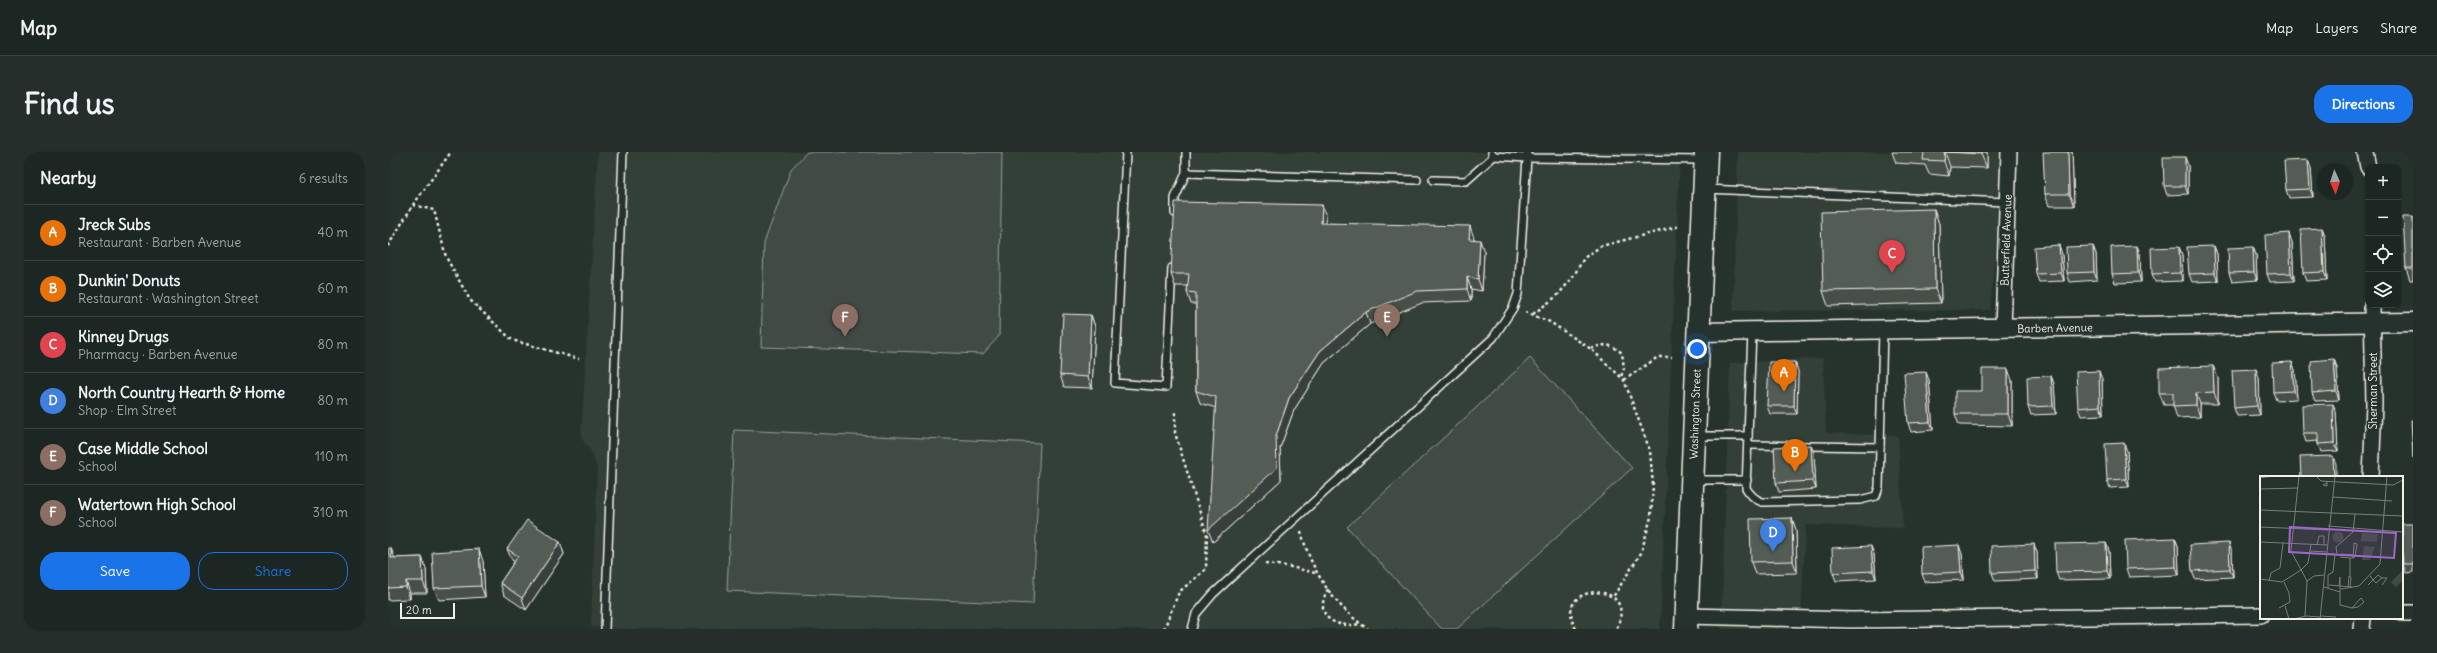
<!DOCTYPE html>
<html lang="en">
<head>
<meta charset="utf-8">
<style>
  body { margin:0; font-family:Delius,sans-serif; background:#252e2a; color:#f1f3f6 }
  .controls { position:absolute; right:12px; top:12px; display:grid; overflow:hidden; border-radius:8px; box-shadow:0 1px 3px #0004 }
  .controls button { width:36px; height:36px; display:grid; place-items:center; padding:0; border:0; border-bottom:1px solid #3a4340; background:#1c2622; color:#f1f3f6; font:20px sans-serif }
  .compass { position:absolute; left:1929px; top:12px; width:36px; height:36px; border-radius:50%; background:#1c2622; box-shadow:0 1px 3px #0004; rotate:177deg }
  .scale { position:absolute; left:12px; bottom:10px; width:55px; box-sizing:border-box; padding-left:4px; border:2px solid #f4f1e8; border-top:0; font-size:11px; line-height:14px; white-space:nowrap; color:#f4f1e8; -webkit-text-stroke:3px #26332d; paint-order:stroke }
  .you { position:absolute; left:1309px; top:197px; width:14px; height:14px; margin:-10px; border:3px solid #fff; border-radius:50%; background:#1a73e8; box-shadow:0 0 0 6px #1a73e833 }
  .badge { display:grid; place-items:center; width:26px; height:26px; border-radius:50%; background:#1a73e8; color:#fff; font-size:13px; font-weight:700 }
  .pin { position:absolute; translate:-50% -33px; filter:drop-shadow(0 1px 2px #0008) }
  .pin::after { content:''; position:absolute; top:21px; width:14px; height:12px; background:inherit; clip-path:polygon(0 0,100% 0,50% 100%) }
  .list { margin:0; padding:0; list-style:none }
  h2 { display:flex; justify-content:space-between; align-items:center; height:52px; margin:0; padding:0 16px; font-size:17px }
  h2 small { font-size:13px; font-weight:400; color:#a0a5a5 }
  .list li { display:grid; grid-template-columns:26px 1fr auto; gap:12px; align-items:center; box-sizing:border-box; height:56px; padding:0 16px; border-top:1px solid #3a4340 }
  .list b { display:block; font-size:15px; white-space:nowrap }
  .list p { margin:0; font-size:13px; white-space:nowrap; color:#a0a5a5 }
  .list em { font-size:13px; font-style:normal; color:#a0a5a5 }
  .actions { display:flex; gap:8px; padding:12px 16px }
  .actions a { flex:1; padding:9px 0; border:1px solid #1a73e8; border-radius:16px; text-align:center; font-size:14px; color:#1a73e8 }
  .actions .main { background:#1a73e8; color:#fff }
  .icon { flex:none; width:22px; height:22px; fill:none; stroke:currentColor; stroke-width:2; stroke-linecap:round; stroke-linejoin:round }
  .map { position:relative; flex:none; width:2025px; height:477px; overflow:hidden; border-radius:16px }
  header { display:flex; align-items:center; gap:24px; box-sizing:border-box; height:56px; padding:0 20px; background:#1c2622; border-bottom:1px solid #3a4340 }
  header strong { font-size:19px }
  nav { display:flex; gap:22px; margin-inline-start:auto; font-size:14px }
  .intro { display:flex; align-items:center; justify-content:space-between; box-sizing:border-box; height:96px; padding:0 24px }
  h1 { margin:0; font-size:28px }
  .button { padding:10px 18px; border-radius:16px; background:#1a73e8; color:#fff; font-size:14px; font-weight:700 }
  main { display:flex; gap:24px; padding:0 24px }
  aside { flex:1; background:#1c2622; border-radius:16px; box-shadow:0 1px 3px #0004 }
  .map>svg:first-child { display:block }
</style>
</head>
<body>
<header>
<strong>Map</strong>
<nav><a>Map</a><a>Layers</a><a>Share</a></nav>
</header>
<div class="intro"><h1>Find us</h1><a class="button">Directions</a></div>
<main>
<aside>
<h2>Nearby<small>6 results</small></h2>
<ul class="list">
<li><span class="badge" style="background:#e8710a">A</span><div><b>Jreck Subs</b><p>Restaurant · Barben Avenue</p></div><em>40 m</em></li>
<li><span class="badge" style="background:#e8710a">B</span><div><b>Dunkin' Donuts</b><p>Restaurant · Washington Street</p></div><em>60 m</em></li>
<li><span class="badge" style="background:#e0444e">C</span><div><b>Kinney Drugs</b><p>Pharmacy · Barben Avenue</p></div><em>80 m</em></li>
<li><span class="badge" style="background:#3f7fe0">D</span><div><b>North Country Hearth &amp; Home</b><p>Shop · Elm Street</p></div><em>80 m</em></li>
<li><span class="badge" style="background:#8d6e63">E</span><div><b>Case Middle School</b><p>School</p></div><em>110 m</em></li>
<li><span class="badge" style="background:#8d6e63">F</span><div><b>Watertown High School</b><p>School</p></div><em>310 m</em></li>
</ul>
<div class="actions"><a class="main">Save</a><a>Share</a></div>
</aside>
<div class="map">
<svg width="2025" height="477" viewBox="0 0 2025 477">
  <rect width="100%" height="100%" fill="#26332d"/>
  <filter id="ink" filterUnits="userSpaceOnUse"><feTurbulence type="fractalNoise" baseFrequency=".025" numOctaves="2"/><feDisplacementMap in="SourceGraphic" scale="8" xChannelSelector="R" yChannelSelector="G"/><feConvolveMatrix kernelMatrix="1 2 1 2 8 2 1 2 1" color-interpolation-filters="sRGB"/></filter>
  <g filter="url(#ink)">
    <g fill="#333f39">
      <path d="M 210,0 L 1292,0 L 1272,477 L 240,477 L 203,475 L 209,315 L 203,299 L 193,286 Z"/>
      <path d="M 1350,0 L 1616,0 L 1602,158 L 1345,159 Z"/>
      <path d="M 1435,206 L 1438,281 L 1510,284 L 1515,376 L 1418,373 L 1412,477 L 1333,477 L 1342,211 Z"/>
    </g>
    <g fill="#414b45" stroke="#9a9e96">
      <path d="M 419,0 L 614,0 L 611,184 L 595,202 L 373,195 L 376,91 L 403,17 Z"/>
      <path d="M 1142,206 L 1244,316 L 1069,477 L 1054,477 L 959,375 Z"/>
      <path d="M 346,278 L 652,291 L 645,452 L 339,439 Z"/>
    </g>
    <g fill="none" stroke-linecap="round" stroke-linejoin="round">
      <g stroke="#f4f1e8" stroke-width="10">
        <g id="service">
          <path d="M 738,0 L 727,231 L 778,235 L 784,116"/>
          <path d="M 1139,0 L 1139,6 L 1315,8"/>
          <path d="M 798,21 L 1029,28"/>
          <path d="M 1045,28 L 1078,29 L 1106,4 L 1104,1"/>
          <path d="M 1318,37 L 1619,50"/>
          <path d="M 787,61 L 787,46 L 798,21 L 798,0"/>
          <path d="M 1364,180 L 1358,336 C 1362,343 1366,347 1374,350 L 1472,348 L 1488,344 L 1491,335 L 1495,178"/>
          <path d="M 1308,284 L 1360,284"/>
          <path d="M 1360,293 L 1492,295"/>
          <path d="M 1307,328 L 1359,328"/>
          <path d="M 217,477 L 235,0"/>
          <path d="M 804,477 L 808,462 L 825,442 L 1105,186 L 1125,156 L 1130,142 L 1139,6 L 1106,4"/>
        </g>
      </g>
      <g stroke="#f4f1e8" stroke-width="18">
        <g id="minor">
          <path d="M 1977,0 L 1980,15"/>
          <path d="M 1615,177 L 1621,0"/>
          <path d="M 1983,325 L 1986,252 L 1984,153"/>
          <path d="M 2014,461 L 2025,461"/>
          <path d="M 1299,464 L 1464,468 L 1873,463"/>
          <path d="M 1974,477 L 1975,466"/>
        </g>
      </g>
      <g stroke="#f4f1e8" stroke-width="21">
        <path id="tertiary" d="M 1309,180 L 2025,170"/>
      </g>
      <g stroke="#f4f1e8" stroke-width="25">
        <path id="primary" d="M 1298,477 L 1318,0"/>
      </g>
      <g stroke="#f4f1e8" stroke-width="2.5" stroke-dasharray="3 3" stroke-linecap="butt">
        <path d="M 25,53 L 63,0"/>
        <path d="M 0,94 L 25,53 L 46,58 L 58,105 L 82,148 L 124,188 L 191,207"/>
        <path d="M 1137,160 L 1162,170 L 1203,197 L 1236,228 L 1262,299 L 1265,333 L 1263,365 L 1253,401 L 1225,445"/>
        <path d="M 1145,162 L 1169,144 L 1185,125 L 1196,106 L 1213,94 L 1292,74"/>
        <path d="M 1203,197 C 1216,191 1223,192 1234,201 L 1236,216 L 1233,225"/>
        <path d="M 1236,228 L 1270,205 L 1284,205"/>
        <path d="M 913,379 C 923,419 946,454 980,477"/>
        <path d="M 877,412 L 899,414 L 927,421"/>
        <path d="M 940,437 C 925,463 945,477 972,472"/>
        <path d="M 776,477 L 791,440 L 818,417 L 819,383 L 787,281 L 787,258"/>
        <path d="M 1188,477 C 1161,429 1254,427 1228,477"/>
      </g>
      <use href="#service" stroke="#26332d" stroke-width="7"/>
      <use href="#minor" stroke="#26332d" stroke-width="15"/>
      <use href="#tertiary" stroke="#26332d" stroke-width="18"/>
      <use href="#primary" stroke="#26332d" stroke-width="22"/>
    </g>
    <g fill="#474f49" stroke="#f4f1e8">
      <path d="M 1504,0 L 1599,0 L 1599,16 L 1562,15 L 1561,24 L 1541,22 L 1537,13 L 1508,11 Z"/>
      <path d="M 1684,0 L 1686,54 L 1661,54 L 1657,42 Z"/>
      <path d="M 1800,13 L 1800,42 L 1779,43 L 1776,34 Z"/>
      <path d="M 1923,16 L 1925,45 L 1901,46 L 1898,38 Z"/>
      <path d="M 934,53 L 938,64 L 938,71 L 1086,86 L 1086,88 L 1096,100 L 1094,139 L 1083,137 L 1083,149 L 1034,151 L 982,172 L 936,211 L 906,258 L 892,296 L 893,328 L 825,390 L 828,256 L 812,251 L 808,239 L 808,152 L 803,152 L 799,140 L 800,134 L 787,134 L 783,122 Z"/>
      <path d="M 1546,57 L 1551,72 L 1553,151 L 1440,154 L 1435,139 Z"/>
      <path d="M 2025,65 L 2025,128 L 2022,128 L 2018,116 Z"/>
      <path d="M 1934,76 L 1937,84 L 1939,128 L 1918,129 L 1915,121 Z"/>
      <path d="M 1904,90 L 1906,129 L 1882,130 L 1879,122 Z"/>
      <path d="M 1705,94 L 1708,102 L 1709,128 L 1682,130 L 1679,121 Z"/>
      <path d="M 1749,94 L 1752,102 L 1753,130 L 1727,131 L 1724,122 Z"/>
      <path d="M 1826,94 L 1829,102 L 1830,129 L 1804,130 L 1801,122 Z"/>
      <path d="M 1791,95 L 1794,103 L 1795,129 L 1767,130 L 1764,122 Z"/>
      <path d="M 1865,95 L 1868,103 L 1869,128 L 1844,130 L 1841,121 Z"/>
      <path d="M 1674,102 L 1676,129 L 1651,130 L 1648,122 Z"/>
      <path d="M 703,163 L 707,175 L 704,236 L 676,235 L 672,223 Z"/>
      <path d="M 1946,207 L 1949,216 L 1951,248 L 1927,249 L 1924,241 Z"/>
      <path d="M 1407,210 L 1410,219 L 1409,262 L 1382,262 L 1379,254 Z"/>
      <path d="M 1904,210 L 1907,218 L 1909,247 L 1888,248 L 1885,240 Z"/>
      <path d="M 1825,214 L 1830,226 L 1830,252 L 1812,252 L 1812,265 L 1789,266 L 1785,253 L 1776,253 L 1771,241 Z"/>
      <path d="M 1663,224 L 1666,232 L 1668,262 L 1643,263 L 1640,255 Z"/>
      <path d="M 1871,225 L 1872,263 L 1849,264 L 1846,256 Z"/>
      <path d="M 1714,227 L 1715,263 L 1693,264 L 1690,256 Z"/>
      <path d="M 1541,228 L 1545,278 L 1523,280 L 1520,271 Z"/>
      <path d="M 1624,228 L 1624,274 L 1571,273 L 1567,262 L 1594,239 Z"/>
      <path d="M 1948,260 L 1950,299 L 1933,300 L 1930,292 L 1930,289 L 1918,290 L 1915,281 Z"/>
      <path d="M 1739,299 L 1741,335 L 1722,336 L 1719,328 Z"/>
      <path d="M 1426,301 L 1428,337 L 1391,340 L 1388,331 Z"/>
      <path d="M 1404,366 L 1408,378 L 1409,421 L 1367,422 L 1363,410 Z"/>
      <path d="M 2025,372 L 2025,420 L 2018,421 L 2015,412 Z"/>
      <path d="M 1787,386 L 1790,394 L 1791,423 L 1741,425 L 1738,417 Z"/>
      <path d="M 172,390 L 176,402 L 138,458 L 116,443 L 112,431 L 126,410 L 124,408 L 119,397 Z"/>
      <path d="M 1718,391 L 1721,399 L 1722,427 L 1671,428 L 1668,420 Z"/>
      <path d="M 0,396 L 6,406 L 34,405 L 38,417 L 39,441 L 22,441 L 22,447 L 0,448 Z"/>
      <path d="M 1649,400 L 1650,427 L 1607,429 L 1604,421 Z"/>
      <path d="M 1844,400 L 1845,425 L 1807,427 L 1804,419 Z"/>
      <path d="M 1486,402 L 1488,427 L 1448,429 L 1445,421 Z"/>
      <path d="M 1574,402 L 1576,428 L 1537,430 L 1534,422 Z"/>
      <path d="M 95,409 L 97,445 L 51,448 L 46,436 Z"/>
    </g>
    <g fill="#39403c" stroke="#f4f1e8">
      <path d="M 1557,0 L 1562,15 L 1561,24 L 1556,9 Z"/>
      <path d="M 1593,0 L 1599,0 L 1599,16 L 1593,2 Z"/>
      <path d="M 1680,0 L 1684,0 L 1686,54 L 1681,42 Z"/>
      <path d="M 1797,5 L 1800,13 L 1800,42 L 1797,34 Z"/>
      <path d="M 1920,8 L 1923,16 L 1925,45 L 1922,37 Z"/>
      <path d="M 934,53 L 938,64 L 937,83 L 933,71 Z"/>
      <path d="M 1546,57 L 1551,72 L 1553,151 L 1547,137 Z"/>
      <path d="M 1082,74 L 1086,86 L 1085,99 L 1081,87 Z"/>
      <path d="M 1934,76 L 1937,84 L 1939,128 L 1936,120 Z"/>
      <path d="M 1901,81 L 1904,90 L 1906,129 L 1903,121 Z"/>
      <path d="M 1092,88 L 1096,100 L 1094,139 L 1090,127 Z"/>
      <path d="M 1671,93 L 1674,102 L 1676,129 L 1673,121 Z"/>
      <path d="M 1705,94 L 1708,102 L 1709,128 L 1706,120 Z"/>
      <path d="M 1749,94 L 1752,102 L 1753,130 L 1750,121 Z"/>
      <path d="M 1826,94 L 1829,102 L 1830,129 L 1827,121 Z"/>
      <path d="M 1791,95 L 1794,103 L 1795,129 L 1792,121 Z"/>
      <path d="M 1865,95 L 1868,103 L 1869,128 L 1866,120 Z"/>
      <path d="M 1079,125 L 1083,137 L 1083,149 L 1079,137 Z"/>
      <path d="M 978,160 L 982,172 L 936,211 L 906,258 L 892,296 L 893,328 L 825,390 L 820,378 L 888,284 L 901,246 L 932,199 Z"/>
      <path d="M 703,163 L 707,175 L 704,236 L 700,225 Z"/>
      <path d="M 1946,207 L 1949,216 L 1951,248 L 1948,239 Z"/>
      <path d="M 1407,210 L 1410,219 L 1409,262 L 1406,254 Z"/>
      <path d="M 1904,210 L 1907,218 L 1909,247 L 1906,239 Z"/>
      <path d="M 1825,214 L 1830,226 L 1830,252 L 1826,240 Z"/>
      <path d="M 1620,217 L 1624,228 L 1624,274 L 1620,262 Z"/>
      <path d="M 1868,217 L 1871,225 L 1872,263 L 1869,254 Z"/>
      <path d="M 1711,219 L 1714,227 L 1715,263 L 1712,254 Z"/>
      <path d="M 1538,220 L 1541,228 L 1545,278 L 1542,270 Z"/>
      <path d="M 1663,224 L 1666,232 L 1668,262 L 1665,254 Z"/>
      <path d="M 1808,241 L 1812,252 L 1812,265 L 1808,253 Z"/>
      <path d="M 1945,252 L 1948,260 L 1950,299 L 1946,291 Z"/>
      <path d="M 1736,291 L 1739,299 L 1741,335 L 1738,327 Z"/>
      <path d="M 1423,293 L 1426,301 L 1428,337 L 1425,329 Z"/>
      <path d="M 1945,304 L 1948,312 L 1948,325 L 1946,325 Z"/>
      <path d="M 1404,366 L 1408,378 L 1409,421 L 1405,409 Z"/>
      <path d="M 1787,386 L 1790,394 L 1791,423 L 1788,415 Z"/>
      <path d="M 172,390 L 176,402 L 138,458 L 134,446 Z"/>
      <path d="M 1718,391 L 1721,399 L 1722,427 L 1719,419 Z"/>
      <path d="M 1841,391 L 1844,400 L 1845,425 L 1842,417 Z"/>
      <path d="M 1646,392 L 1649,400 L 1650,427 L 1647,419 Z"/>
      <path d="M 1571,393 L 1574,402 L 1576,428 L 1573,420 Z"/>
      <path d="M 1483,394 L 1486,402 L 1488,427 L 1485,419 Z"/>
      <path d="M 3,396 L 7,407 L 3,406 Z"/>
      <path d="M 91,397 L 95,409 L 97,445 L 93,434 Z"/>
      <path d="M 34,405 L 38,417 L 39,441 L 35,429 Z"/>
      <path d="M 18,429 L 22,441 L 22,447 L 18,435 Z"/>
    </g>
    <g fill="#525c55" stroke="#f4f1e8">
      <path d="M 1536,0 L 1557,0 L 1556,9 L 1535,8 Z"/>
      <path d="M 1558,0 L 1593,0 L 1593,2 Z"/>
      <path d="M 1655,0 L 1680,0 L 1681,42 L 1657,42 Z"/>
      <path d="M 1775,5 L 1797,5 L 1797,34 L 1776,34 Z"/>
      <path d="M 1920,8 L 1922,37 L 1898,38 L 1896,9 Z"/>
      <path d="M 787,50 L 934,53 L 933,71 L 1082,74 L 1081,87 L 1092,88 L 1090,127 L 1079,125 L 1079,137 L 1029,139 L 978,160 L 932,199 L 901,246 L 888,284 L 889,316 L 820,378 L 828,245 L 808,239 L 808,141 L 799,140 L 801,122 L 783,122 Z"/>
      <path d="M 1546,57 L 1547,137 L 1435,139 L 1433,60 Z"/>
      <path d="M 2015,65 L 2025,65 L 2025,116 L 2018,116 Z"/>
      <path d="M 1934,76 L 1936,120 L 1915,121 L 1913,77 Z"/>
      <path d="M 1901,81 L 1903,121 L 1879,122 L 1877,83 Z"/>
      <path d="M 1671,93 L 1673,121 L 1648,122 L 1646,95 Z"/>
      <path d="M 1705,94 L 1706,120 L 1679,121 L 1678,95 Z"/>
      <path d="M 1749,94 L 1750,121 L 1724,122 L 1723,95 Z"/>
      <path d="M 1826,94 L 1827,121 L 1801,122 L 1799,95 Z"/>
      <path d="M 1791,95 L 1792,121 L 1764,122 L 1763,96 Z"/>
      <path d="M 1865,95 L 1866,120 L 1841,121 L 1840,96 Z"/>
      <path d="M 675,162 L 703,163 L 700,225 L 672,223 Z"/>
      <path d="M 1946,207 L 1948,239 L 1924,241 L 1923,209 Z"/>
      <path d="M 1381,210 L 1407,210 L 1406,254 L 1379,254 Z"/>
      <path d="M 1904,210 L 1906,239 L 1885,240 L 1884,211 Z"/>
      <path d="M 1825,214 L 1826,240 L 1808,241 L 1808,253 L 1785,254 L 1785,241 L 1771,241 L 1771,216 Z"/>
      <path d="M 1594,217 L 1620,217 L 1620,262 L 1567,262 L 1567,239 L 1594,239 Z"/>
      <path d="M 1868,217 L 1869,254 L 1846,256 L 1844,218 Z"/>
      <path d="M 1711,219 L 1712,254 L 1690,256 L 1688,220 Z"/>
      <path d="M 1538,220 L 1542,270 L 1520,271 L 1516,221 Z"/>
      <path d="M 1663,224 L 1665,254 L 1640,255 L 1639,225 Z"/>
      <path d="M 1945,252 L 1946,291 L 1930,292 L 1930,281 L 1915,281 L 1914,253 Z"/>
      <path d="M 2023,268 L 2025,268 L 2025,306 Z"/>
      <path d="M 1736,291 L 1738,327 L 1719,328 L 1717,292 Z"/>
      <path d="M 1423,293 L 1425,329 L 1388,331 L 1386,295 Z"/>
      <path d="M 1945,304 L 1946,325 L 1913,325 L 1912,305 Z"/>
      <path d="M 1404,366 L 1405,409 L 1363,410 L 1362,367 Z"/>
      <path d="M 139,368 L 172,390 L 134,446 L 112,431 L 130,404 L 119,397 Z"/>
      <path d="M 2014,372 L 2025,372 L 2025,412 L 2015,412 L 2014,394 Z"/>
      <path d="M 1787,386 L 1788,415 L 1738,417 L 1737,388 Z"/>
      <path d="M 1718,391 L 1719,419 L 1668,420 L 1667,392 Z"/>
      <path d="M 1841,391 L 1842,417 L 1804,419 L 1802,393 Z"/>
      <path d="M 1646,392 L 1647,419 L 1604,421 L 1603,394 Z"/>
      <path d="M 1571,393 L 1573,420 L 1534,422 L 1533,395 Z"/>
      <path d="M 1483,394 L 1485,419 L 1445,421 L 1444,396 Z"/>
      <path d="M 0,396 L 3,396 L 3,406 L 34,405 L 35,429 L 18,429 L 18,435 L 0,436 Z"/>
      <path d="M 91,397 L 93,434 L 46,436 L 44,400 Z"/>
    </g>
  </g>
  <g text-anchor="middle" stroke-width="3" stroke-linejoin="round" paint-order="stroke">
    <g font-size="11" fill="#f4f1e8" stroke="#26332d">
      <text transform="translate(1618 88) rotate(-88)" y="4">Butterfield Avenue</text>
      <text transform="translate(1667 176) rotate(-1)" y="4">Barben Avenue</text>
      <text transform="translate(1985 239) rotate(-90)" y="4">Sherman Street</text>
      <text transform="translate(1307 262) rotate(-88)" y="4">Washington Street</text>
    </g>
  </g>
  <g transform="translate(1872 324)">
    <rect width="143" height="143" fill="#26332d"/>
    <path d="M72.5 61a5.5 5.5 0 1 1 11 0a5.5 5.5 0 1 1-11 0ZM 102,57 L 118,58 L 117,66 L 101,65 ZM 104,70 L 115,71 L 110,84 L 102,84 ZM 142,95 L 143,104 L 136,111 L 131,106 Z" fill="#414b45"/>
    <path fill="none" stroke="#787f78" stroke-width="1" d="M 39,0 L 31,75 L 47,105 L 45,140M 56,0 L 61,5 L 133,9 L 143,4M 0,2 L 13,0M 67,7 L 63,9 L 67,10 L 67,5M 0,13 L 38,12M 73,21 L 132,25M 0,34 L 143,40M 68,50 L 143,56M 0,51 L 68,54M 0,66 L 67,69M 57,69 L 59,60 L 64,60 L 64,69M 50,75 L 66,76M 67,78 L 75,78 L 73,96 L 68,99 L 68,112M 81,78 L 93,79M 77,79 L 76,71 L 93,56 L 95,38M 80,81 L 90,82 L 93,82 L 95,81 L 97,68 L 94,67 L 93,82M 90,100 L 90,82M 122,102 L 127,102 L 122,109M 0,103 L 22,106 L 41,94 L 48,87 L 51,68M 9,105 L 11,97 L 20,92 L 23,67M 47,105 L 54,100 L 64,99M 69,109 L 92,111M 108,109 L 118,99 L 122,102 L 116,107 L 113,104 L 110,100M 79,110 L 80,101 L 80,129 L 92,132M 64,111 L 80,116M 88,111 L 89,100 L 91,101 L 90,111M 81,113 L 99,110 L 120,88 L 127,0M 101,122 L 104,126 L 98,131 L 92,132 ZM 25,130 L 29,143M 19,132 L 30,126 L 29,117 L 24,106M 60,140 L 76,141M 34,143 L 46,140 L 60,141M 60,143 L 75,0"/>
    <path fill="#9f67cb" fill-opacity="0.15" stroke="#9f67cb" stroke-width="2" d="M 30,51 L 136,57 L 134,82 L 29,76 Z"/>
    <rect width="143" height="143" fill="none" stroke="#f4f1e8" stroke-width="2"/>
  </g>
</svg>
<div class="controls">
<button>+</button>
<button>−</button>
<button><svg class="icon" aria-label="locate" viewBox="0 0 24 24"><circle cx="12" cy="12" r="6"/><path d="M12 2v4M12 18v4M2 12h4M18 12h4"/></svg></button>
<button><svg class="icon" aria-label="layers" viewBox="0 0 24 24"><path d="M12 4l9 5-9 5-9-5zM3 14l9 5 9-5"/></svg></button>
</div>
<svg class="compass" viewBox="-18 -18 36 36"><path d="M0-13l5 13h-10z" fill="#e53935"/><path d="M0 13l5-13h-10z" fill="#a0a5a5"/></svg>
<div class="scale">20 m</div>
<div class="you"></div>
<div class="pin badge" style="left:1396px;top:240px;background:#e8710a">A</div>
<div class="pin badge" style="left:1407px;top:320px;background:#e8710a">B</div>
<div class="pin badge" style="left:1504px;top:121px;background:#e0444e">C</div>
<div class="pin badge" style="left:1385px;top:400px;background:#3f7fe0">D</div>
<div class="pin badge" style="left:999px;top:185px;background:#8d6e63">E</div>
<div class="pin badge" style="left:457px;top:185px;background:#8d6e63">F</div>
</div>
</main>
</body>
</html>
